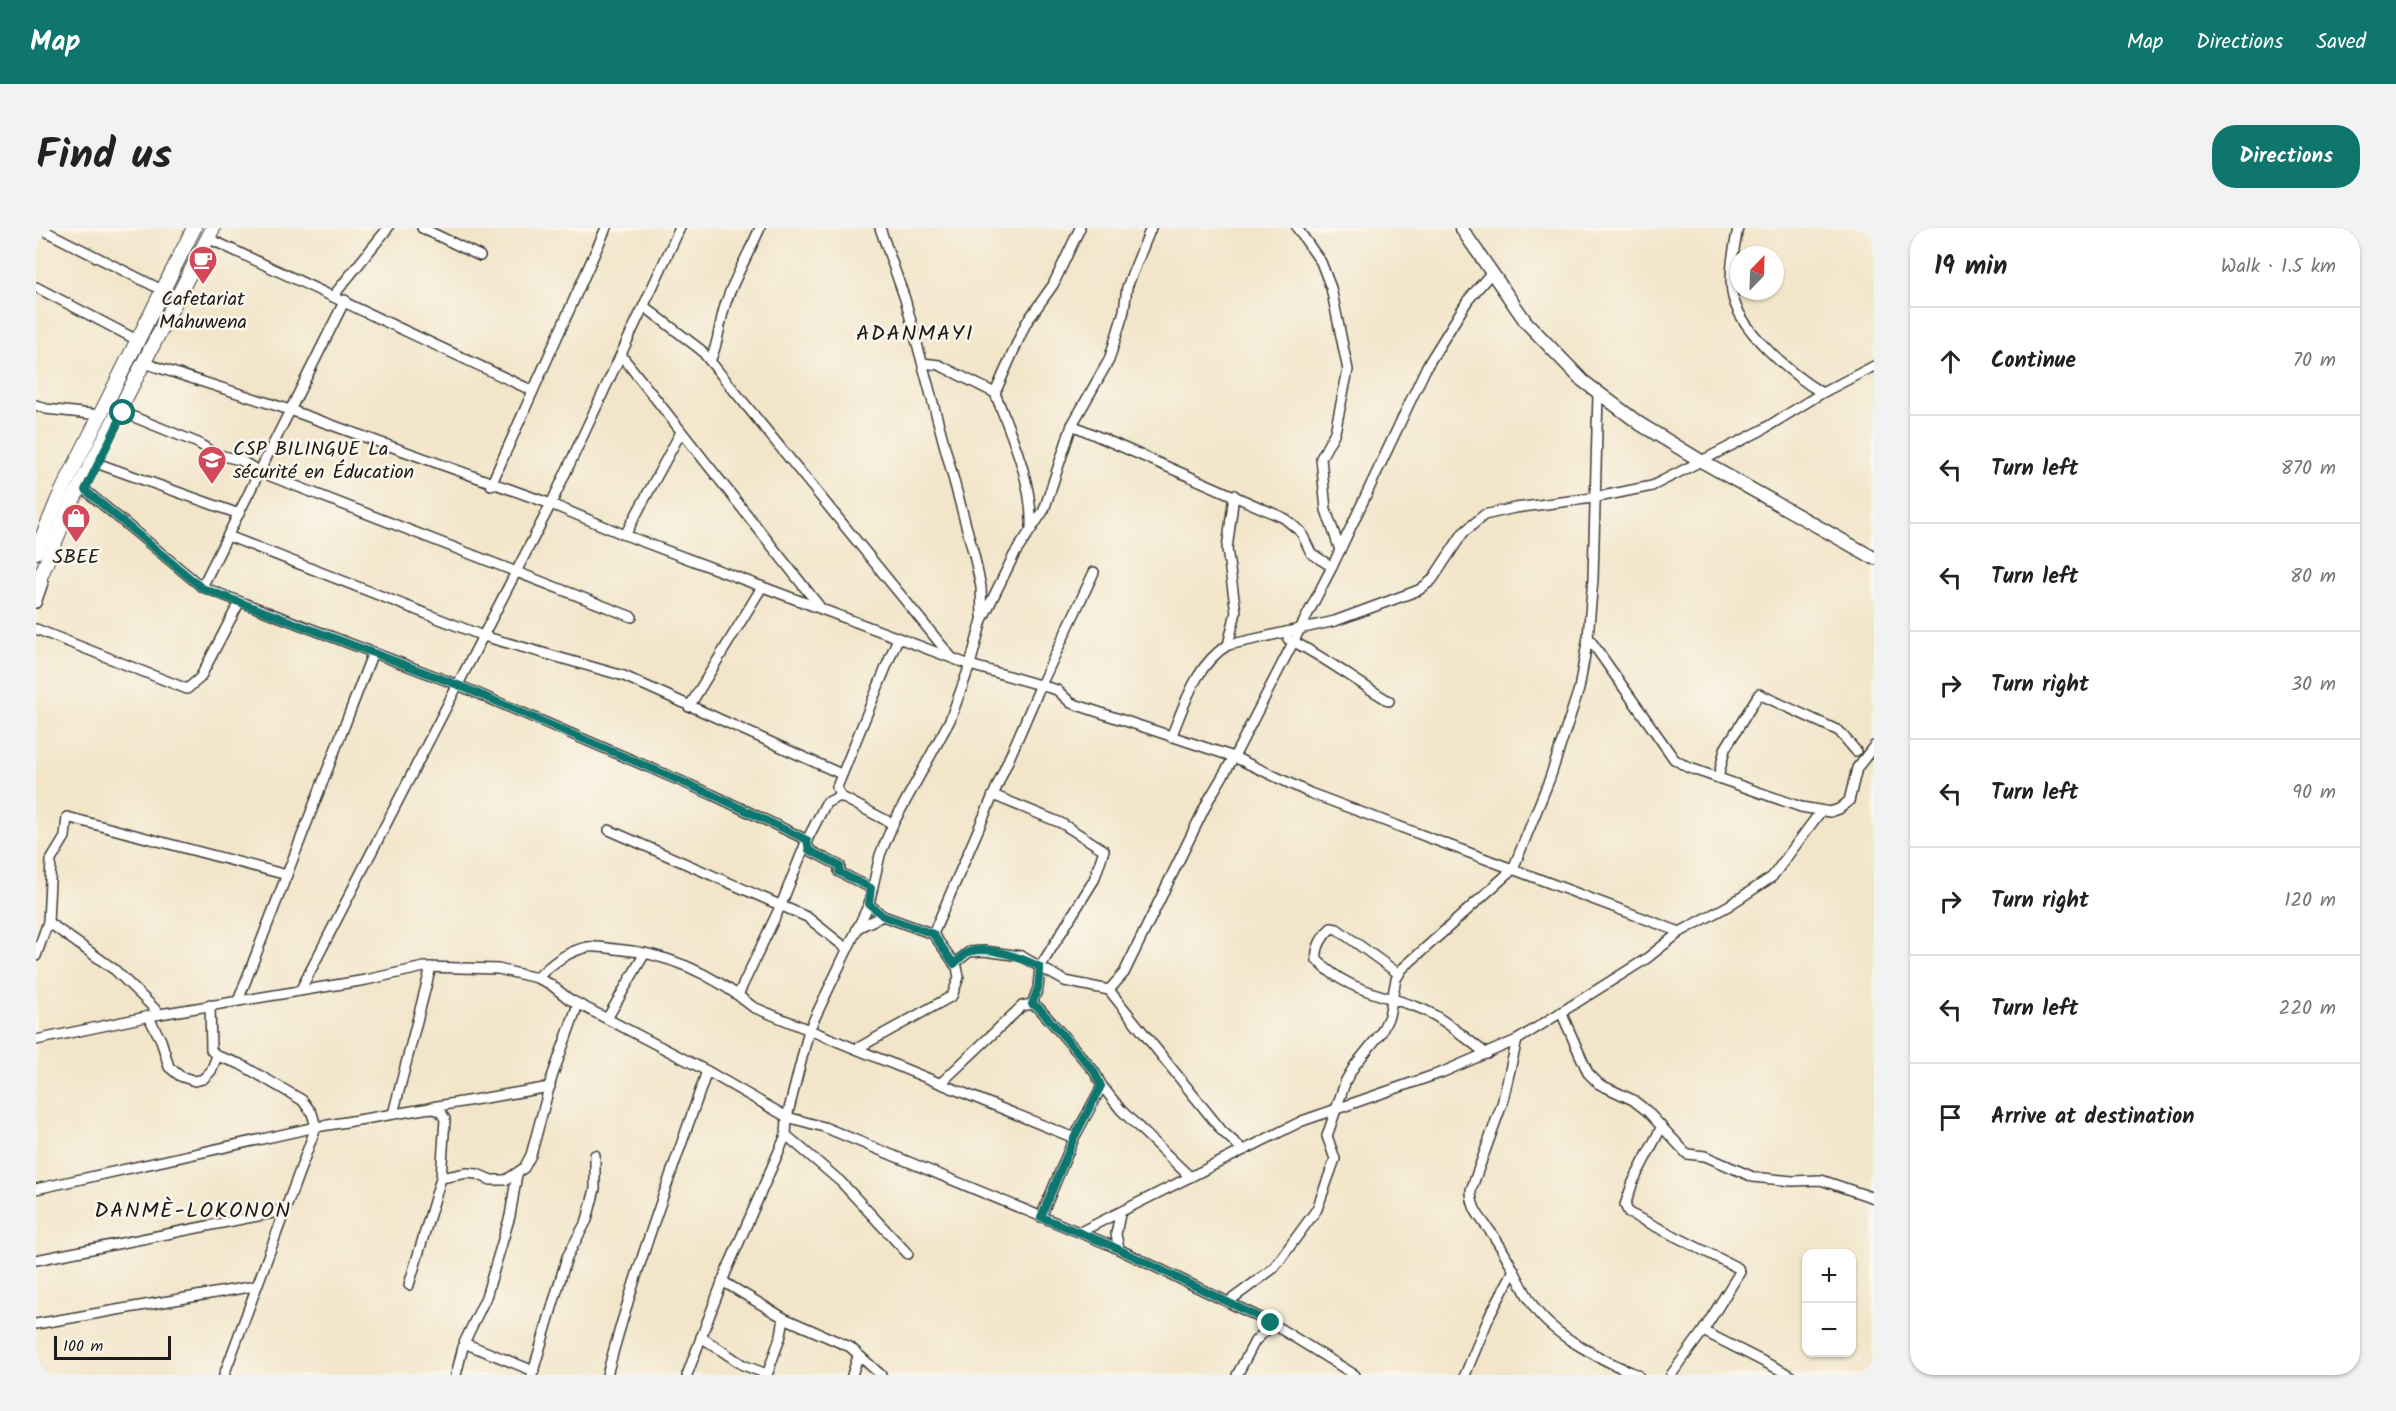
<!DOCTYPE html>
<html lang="en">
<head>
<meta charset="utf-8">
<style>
  body { margin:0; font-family:Kalam,sans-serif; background:#f2f2f2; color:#222 }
  .controls { position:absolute; right:18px; bottom:18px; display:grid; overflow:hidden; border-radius:12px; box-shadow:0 2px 4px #0004 }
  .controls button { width:54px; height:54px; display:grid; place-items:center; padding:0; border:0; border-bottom:2px solid #e0e0e0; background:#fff; color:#222; font:30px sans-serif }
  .compass { position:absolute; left:1694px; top:18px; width:54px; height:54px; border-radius:50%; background:#fff; box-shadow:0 2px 4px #0004; rotate:23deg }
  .scale { position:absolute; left:18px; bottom:15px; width:117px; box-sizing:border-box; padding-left:6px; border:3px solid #1c1c1c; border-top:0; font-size:16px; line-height:21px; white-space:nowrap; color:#1c1c1c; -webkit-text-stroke:4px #fbf7ec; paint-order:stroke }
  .stop { position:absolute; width:18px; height:18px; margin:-14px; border:4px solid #0f766e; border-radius:50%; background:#fff }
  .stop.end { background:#0f766e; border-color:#fff; box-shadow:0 2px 6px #0008 }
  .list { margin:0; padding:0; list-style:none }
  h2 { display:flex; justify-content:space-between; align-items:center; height:78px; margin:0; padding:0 24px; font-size:26px }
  h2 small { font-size:20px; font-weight:400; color:#767676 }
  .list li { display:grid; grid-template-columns:39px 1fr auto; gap:18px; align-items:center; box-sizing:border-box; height:108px; padding:0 24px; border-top:2px solid #e0e0e0 }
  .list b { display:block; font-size:22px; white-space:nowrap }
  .list em { font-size:20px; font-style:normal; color:#767676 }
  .icon { flex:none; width:33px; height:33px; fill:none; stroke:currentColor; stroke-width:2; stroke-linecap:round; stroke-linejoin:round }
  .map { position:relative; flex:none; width:1838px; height:1147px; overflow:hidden; border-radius:24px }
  header { display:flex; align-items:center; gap:36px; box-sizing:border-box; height:84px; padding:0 30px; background:#0f766e; color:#fff }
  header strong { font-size:28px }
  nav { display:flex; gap:33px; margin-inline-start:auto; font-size:21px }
  .intro { display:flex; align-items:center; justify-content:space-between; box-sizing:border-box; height:144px; padding:0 36px }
  h1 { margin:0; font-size:42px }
  .button { padding:15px 27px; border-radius:24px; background:#0f766e; color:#fff; font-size:21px; font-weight:700 }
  main { display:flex; gap:36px; padding:0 36px }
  aside { flex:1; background:#fff; border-radius:24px; box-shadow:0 2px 4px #0004 }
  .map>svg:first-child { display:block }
</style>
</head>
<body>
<header>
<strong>Map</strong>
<nav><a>Map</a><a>Directions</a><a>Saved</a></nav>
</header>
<div class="intro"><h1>Find us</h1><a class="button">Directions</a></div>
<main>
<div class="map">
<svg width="1838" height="1147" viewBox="0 0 1838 1147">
  <rect width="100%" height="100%" fill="#fbf7ec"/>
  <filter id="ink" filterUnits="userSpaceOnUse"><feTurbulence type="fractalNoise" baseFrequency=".0167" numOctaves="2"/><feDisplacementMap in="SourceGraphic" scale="12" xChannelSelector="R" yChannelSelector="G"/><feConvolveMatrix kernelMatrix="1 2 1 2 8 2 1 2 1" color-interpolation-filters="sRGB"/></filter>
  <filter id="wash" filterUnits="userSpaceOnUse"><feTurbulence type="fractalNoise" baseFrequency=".008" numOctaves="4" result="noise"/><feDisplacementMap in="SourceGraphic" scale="24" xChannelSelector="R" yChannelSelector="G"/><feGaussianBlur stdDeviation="1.35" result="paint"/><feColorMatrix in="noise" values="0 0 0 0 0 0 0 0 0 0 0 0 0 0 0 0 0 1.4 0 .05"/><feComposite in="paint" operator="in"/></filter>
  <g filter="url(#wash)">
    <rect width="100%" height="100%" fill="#f2e5c9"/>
  </g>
  <g filter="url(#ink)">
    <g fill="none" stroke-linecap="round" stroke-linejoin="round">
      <g stroke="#3c3a36" stroke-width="12">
        <g id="minor">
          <path d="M 3,0 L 126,62"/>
          <path d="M 386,0 L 444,28"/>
          <path d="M 844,0 L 869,71 L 938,327 L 945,359 L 946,388"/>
          <path d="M 1261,0 L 1285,34 L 1295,60 L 1312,142 L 1299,204 L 1285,230 L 1290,282 L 1304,322"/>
          <path d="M 1702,0 C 1698,20 1693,44 1696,64 C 1701,101 1756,147 1786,165"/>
          <path d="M 176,12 L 497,163"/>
          <path d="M 0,59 L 101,112"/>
          <path d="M 298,67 L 352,0"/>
          <path d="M 609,79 L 665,122 L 916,430"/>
          <path d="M 585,127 L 784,379"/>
          <path d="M 674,133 C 684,113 683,90 692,69 C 701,45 714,23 724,0"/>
          <path d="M 887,135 L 903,137 L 959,165"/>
          <path d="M 111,136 L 254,182 L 515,276 L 589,307 L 934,437 L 1021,462 L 1035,475 L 1198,529 L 1274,565 L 1644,704"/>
          <path d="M 0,177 L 10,181 L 64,187"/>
          <path d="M 88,185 L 162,215 L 179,226 L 204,232 L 224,244 L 596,389"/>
          <path d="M 1036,197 L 1248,290 L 1265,304 L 1275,325 L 1296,339"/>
          <path d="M 63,236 L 203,286"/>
          <path d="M 455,257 L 570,0"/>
          <path d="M 49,262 L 166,359 L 422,457 L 677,567 L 771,612 L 773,622 L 804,638 L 803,644 L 835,660"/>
          <path d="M 995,300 C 997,254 975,207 959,165 L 990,95 L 1017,57 L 1044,0"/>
          <path d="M 589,307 L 645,204"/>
          <path d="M 192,308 L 447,408 L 588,448 L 805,546"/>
          <path d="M 166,359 L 309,72"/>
          <path d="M 0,375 L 7,355"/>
          <path d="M 0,401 L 151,461 L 164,450 L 203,375"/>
          <path d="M 1552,409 L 1638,531 L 1651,539 L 1765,579 L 1794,584 L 1803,581 L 1813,573 L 1821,540 L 1838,518"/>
          <path d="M 1252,411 C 1288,428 1319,453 1353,473"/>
          <path d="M 1192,417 L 1200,384 L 1191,321 L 1198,267"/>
          <path d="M 653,479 L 726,359"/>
          <path d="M 1135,509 C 1149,476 1160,436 1192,417 L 1299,393 L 1383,362 L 1396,352 L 1427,305 L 1448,287 L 1479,280 L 1557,270 L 1616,258 L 1726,202 L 1786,165 L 1838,138"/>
          <path d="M 1682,550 L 1689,521 L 1723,466 L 1803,503 L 1820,523"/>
          <path d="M 957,567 L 1025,595 L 1068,622 L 1058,652 L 1004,739 L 1002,760 L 996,776"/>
          <path d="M 857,596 L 804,568 L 801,559 L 862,410"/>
          <path d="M 573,602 L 771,689 L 810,720"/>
          <path d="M 12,694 L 79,742 L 124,786"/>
          <path d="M 821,700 L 847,688"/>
          <path d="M 897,706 L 1004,459 L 1058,344"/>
          <path d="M 0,728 L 12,694 L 15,632 L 29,609 L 31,589 L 251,647"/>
          <path d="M 918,736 L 933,724 L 948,723 L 985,728 L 1029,753 L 1073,762 L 1186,903 L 1207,922"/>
          <path d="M 1363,746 L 1301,701 L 1295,700 C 1286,709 1279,720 1281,732 C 1311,763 1343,765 1381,779 C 1406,788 1430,811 1451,826"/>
          <path d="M 501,750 C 515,736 531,723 552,719 C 560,718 571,720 579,721 C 632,725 677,746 717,779 L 1038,910"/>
          <path d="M 1073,762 L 1088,745 L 1172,573 L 1198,529 L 1296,339 L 1391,138 L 1432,72 L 1456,44"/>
          <path d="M 264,763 L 515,276 L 644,0"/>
          <path d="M 702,767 L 745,677 L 771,612 L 790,575 L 804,568"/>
          <path d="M 202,773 L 337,424"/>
          <path d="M 174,777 L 175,822 L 181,828 L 204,836 L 266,872 L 276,885 L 280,899 L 188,1147"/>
          <path d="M 1525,784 L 1552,845 L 1563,856 L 1597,872 L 1611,883 L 1651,926 L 1669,928 L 1717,949 L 1756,953 L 1785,952 L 1838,970"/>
          <path d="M 112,788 L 125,812 L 133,839 L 144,848 L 159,853 L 167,851 L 175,843 L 181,828"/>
          <path d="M 572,789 L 609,725"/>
          <path d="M 0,812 L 124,786 L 330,752 L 388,739 L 462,741 L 501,750 L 514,756 L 533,771 L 671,843 L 751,889 L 788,899 L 1074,1017 L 1235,1095 L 1319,1147"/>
          <path d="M 1481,812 L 1466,876 L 1435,962 C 1435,984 1448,993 1459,1010 C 1474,1032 1484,1057 1498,1079 C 1517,1108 1570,1134 1602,1147"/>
          <path d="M 822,820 L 916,768 L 923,749 L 921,739 L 897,706 L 847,688 L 833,676"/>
          <path d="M 905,855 L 986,778 L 996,776 L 1003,780 L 1058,843 L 1066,858 L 1085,882 L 1154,949"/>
          <path d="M 396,879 L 514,859"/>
          <path d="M 357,886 L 395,739"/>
          <path d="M 1625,900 L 1597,954 L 1589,977 L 1593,985 L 1702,1040 L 1704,1044 L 1667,1103 L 1635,1147"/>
          <path d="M 750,907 L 805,954 L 872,1026"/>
          <path d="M 405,950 L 431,945 L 441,946 L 455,952 L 470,952 L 488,940 L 495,927 L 516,849 L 542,776"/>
          <path d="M 0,961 L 280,899 L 394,880 L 404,883 L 409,891 L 405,950 L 373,1057"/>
          <path d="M 1005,989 L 1038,910 L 1066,858"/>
          <path d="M 1044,1004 L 1266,893 L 1407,844 L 1481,812 L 1610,731 L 1644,704 L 1692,678 L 1736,649 L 1785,583"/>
          <path d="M 1083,1021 L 1080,1006 L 1084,986"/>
          <path d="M 0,1032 L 237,985 L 250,979"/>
          <path d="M 686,1053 L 748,1090 L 814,1119 L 845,1147"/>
          <path d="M 1192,1074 L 1238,1040 L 1281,981 L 1299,931 L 1291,908 L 1310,852 L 1319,837 L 1345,805 L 1353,788 L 1360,751 L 1366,741 L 1477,641 L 1514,550 L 1543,461 L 1552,409 L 1557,351 L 1562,166"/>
          <path d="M 0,1096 L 219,1058"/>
          <path d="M 1667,1103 L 1754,1147"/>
          <path d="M 665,1109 L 707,1137 L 731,1146"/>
          <path d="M 428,1115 L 498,1143"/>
          <path d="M 420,1147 L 428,1115 L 450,1069 L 474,988 L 481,946"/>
          <path d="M 496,1147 L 531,1029 L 551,992 L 559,961 L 559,927"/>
          <path d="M 571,1147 C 598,1044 636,944 671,843"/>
          <path d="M 651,1147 L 690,1044 L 750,907 L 751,889 L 773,802 L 833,676 L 844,627 L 857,596 L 914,492 L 934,437 L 946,392 L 978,327 L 1008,282 L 1036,197 L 1073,132 L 1088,83 L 1091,59 L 1115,0"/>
          <path d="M 731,1147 L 745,1107 L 748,1090"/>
          <path d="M 816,1147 L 822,1128"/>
          <path d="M 1201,1147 L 1219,1113 L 1237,1096"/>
          <path d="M 1429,1147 L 1454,1087 L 1478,1042"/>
        </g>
      </g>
      <g stroke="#3c3a36" stroke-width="15">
        <path id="major" d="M 1425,0 L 1490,94 L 1547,153 L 1604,196 L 1665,233 L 1838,330"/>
      </g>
      <g stroke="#3c3a36" stroke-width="16">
        <g id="highway">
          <path d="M 0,324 L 23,269 L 158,0"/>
          <path d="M 0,359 L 35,276 L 177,0"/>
        </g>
      </g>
      <use href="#minor" stroke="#fff" stroke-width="9"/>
      <use href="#major" stroke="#fff" stroke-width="12"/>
      <use href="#highway" stroke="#fff" stroke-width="14"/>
    </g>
  </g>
  <g fill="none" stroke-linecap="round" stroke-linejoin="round" filter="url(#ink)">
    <path stroke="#0f766e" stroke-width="8" d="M 87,185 L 49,262 L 166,360 L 422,457 L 677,567 L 771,612 L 773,622 L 804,638 L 803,644 L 835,660 L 833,676 L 847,688 L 897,706 L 918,736 C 922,733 928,725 933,724 C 952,717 987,730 1004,739 L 1002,760 L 996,776 L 1003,780 L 1058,843 L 1065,858 L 1038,910 L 1005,989 L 1074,1017 L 1235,1095"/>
  </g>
  <defs>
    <g id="cafe-pin" transform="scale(1.5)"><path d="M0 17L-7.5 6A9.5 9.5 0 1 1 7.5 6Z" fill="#d1495b" stroke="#fbf7ec"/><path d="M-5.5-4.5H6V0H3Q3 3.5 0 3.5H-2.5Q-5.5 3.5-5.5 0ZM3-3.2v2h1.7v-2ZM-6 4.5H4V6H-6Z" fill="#fff"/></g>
    <g id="school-pin" transform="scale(1.5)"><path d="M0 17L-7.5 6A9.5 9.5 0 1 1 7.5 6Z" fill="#d1495b" stroke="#fbf7ec"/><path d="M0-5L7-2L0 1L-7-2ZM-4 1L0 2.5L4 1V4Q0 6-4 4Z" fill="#fff"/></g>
    <g id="shop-pin" transform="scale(1.5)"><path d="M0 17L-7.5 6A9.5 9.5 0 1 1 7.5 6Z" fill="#d1495b" stroke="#fbf7ec"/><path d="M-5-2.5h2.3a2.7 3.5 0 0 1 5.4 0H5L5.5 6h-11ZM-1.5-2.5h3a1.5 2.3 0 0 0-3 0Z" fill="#fff"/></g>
  </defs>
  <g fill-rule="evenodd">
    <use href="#cafe-pin" x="167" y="32"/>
    <use href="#school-pin" x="176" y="232"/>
    <use href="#shop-pin" x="40" y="290"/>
  </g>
  <g text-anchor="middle" stroke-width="5" stroke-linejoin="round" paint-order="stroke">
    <g font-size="20" fill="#1c1c1c" stroke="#fbf7ec">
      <text x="167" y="77">Cafetariat<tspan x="167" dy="23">Mahuwena</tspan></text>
      <text x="197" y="227" text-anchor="start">CSP BILINGUE La<tspan x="197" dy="23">sécurité en Éducation</tspan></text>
      <text x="40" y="335">SBEE</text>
    </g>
    <g font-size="22" letter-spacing="1.5" fill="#1c1c1c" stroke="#fbf7ec">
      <text x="879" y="112">ADANMAYI</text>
      <text x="157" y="989">DANMÈ-LOKONON</text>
    </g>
  </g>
</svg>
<div class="controls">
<button>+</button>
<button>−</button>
</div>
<svg class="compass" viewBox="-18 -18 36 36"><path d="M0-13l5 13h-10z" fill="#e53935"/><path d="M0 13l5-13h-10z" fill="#767676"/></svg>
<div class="scale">100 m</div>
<div class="stop" style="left:87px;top:185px"></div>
<div class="stop end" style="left:1235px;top:1095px"></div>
</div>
<aside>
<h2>19 min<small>Walk · 1.5 km</small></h2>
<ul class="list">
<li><svg class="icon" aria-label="ahead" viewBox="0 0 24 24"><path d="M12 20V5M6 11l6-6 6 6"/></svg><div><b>Continue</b></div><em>70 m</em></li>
<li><svg class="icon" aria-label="left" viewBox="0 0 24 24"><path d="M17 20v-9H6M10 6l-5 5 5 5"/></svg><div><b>Turn left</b></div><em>870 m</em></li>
<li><svg class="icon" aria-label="left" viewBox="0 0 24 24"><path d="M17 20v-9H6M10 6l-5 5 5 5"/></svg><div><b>Turn left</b></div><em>80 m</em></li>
<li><svg class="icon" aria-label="right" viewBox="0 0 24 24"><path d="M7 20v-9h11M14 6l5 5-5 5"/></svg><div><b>Turn right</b></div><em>30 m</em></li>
<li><svg class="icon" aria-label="left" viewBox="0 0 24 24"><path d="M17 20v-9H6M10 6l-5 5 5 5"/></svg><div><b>Turn left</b></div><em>90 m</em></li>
<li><svg class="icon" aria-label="right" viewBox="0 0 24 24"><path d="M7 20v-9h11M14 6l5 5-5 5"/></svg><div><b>Turn right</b></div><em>120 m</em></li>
<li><svg class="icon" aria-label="left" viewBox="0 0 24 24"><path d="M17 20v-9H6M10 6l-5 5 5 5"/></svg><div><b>Turn left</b></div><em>220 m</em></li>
<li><svg class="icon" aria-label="arrive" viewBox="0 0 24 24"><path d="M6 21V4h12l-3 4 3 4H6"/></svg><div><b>Arrive at destination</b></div></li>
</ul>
</aside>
</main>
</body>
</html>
